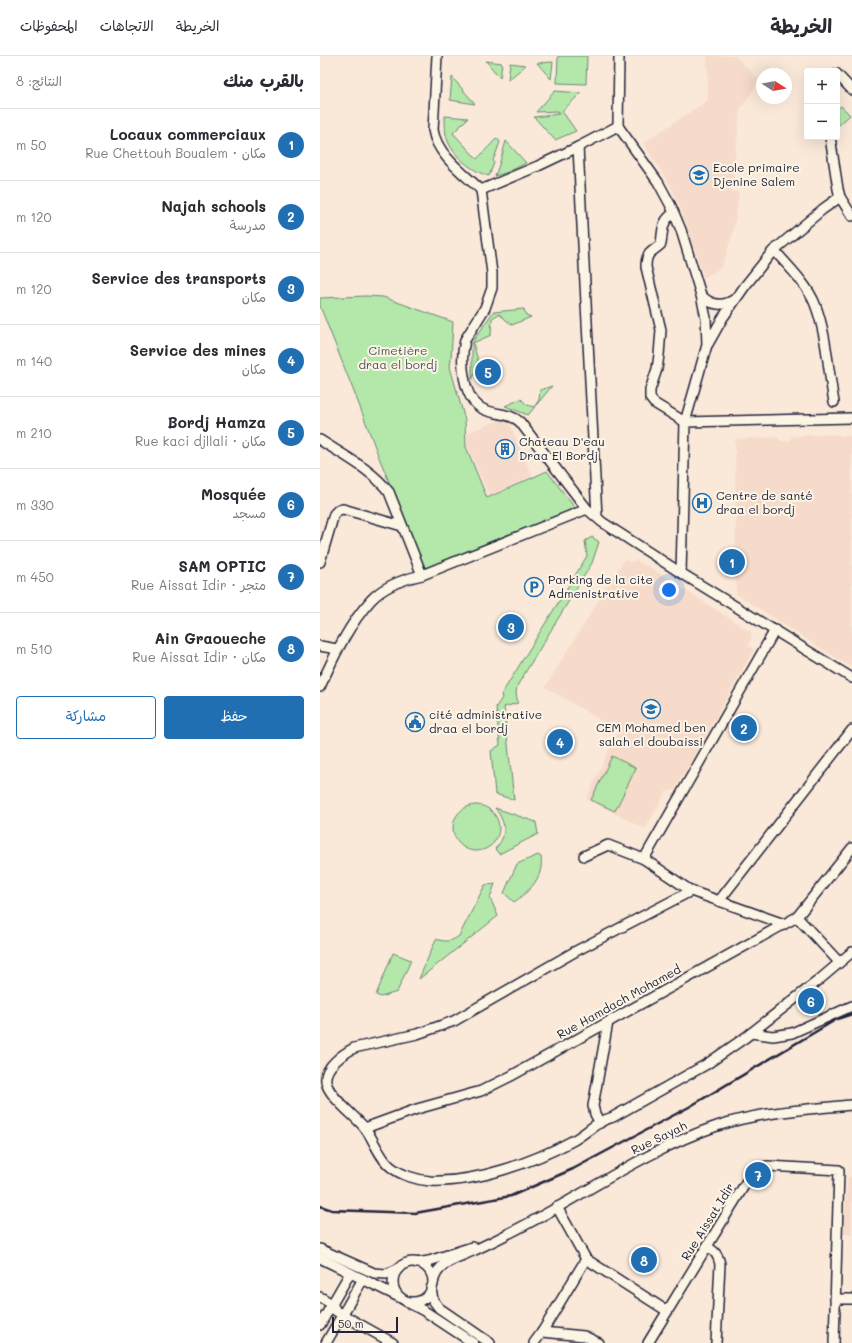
<!DOCTYPE html>
<html lang="ar">
<head>
<meta charset="utf-8">
<style>
  body { margin:0; font-family:Mali,"Playpen Sans Arabic",sans-serif; background:#f2f2f3; color:#2b2b33; direction:rtl }
  .controls { position:absolute; right:12px; top:12px; display:grid; overflow:hidden; border-radius:4px; box-shadow:0 4px 16px #0002 }
  .controls button { width:36px; height:36px; display:grid; place-items:center; padding:0; border:0; border-bottom:1px solid #e1e1e2; background:#fff; color:#2b2b33; font:20px sans-serif }
  .compass { position:absolute; left:436px; top:12px; width:36px; height:36px; border-radius:50%; background:#fff; box-shadow:0 4px 16px #0002; rotate:101deg }
  .scale { position:absolute; left:12px; bottom:10px; width:66px; box-sizing:border-box; padding-left:4px; border:2px solid #22223b; border-top:0; font-size:11px; line-height:14px; white-space:nowrap; color:#22223b; -webkit-text-stroke:3px #fcf5e5; paint-order:stroke }
  .you { position:absolute; left:349px; top:534px; width:14px; height:14px; margin:-10px; border:3px solid #fff; border-radius:50%; background:#1a73e8; box-shadow:0 0 0 6px #1a73e833 }
  .badge { display:grid; place-items:center; width:26px; height:26px; border-radius:50%; background:#1f6fb2; color:#fff; font-size:13px; font-weight:700 }
  .pin { position:absolute; translate:-50% -50%; border:2px solid #fff; box-shadow:0 1px 4px #0006 }
  .list { margin:0; padding:0; list-style:none }
  h2 { display:flex; justify-content:space-between; align-items:center; height:52px; margin:0; padding:0 16px; font-size:17px }
  h2 small { font-size:13px; font-weight:400; color:#7c7c81 }
  .list li { display:grid; grid-template-columns:26px 1fr auto; gap:12px; align-items:center; box-sizing:border-box; height:72px; padding:0 16px; border-top:1px solid #e1e1e2 }
  .list b { display:block; font-size:15px; white-space:nowrap }
  .list p { margin:0; font-size:13px; white-space:nowrap; color:#7c7c81 }
  .list em { font-size:13px; font-style:normal; color:#7c7c81 }
  .actions { display:flex; gap:8px; padding:12px 16px }
  .actions a { flex:1; padding:9px 0; border:1px solid #1f6fb2; border-radius:4px; text-align:center; font-size:14px; color:#1f6fb2 }
  .actions .main { background:#1f6fb2; color:#fff }
  .map { position:relative; flex:none; width:532px; height:1287px; overflow:hidden; direction:ltr }
  header { display:flex; align-items:center; gap:24px; box-sizing:border-box; height:56px; padding:0 20px; background:#fff; border-bottom:1px solid #e1e1e2 }
  header strong { font-size:19px }
  nav { display:flex; gap:22px; margin-inline-start:auto; font-size:14px }
  main { display:flex }
  aside { flex:1; background:#fff }
  .map>svg:first-child { display:block }
</style>
</head>
<body>
<header>
<strong>الخريطة</strong>
<nav><a>الخريطة</a><a>الاتجاهات</a><a>المحفوظات</a></nav>
</header>
<main>
<div class="map">
<svg width="532" height="1287" viewBox="0 0 532 1287">
  <rect width="100%" height="100%" fill="#fae9d9"/>
  <filter id="ink" filterUnits="userSpaceOnUse"><feTurbulence type="fractalNoise" baseFrequency=".025" numOctaves="2"/><feDisplacementMap in="SourceGraphic" scale="8" xChannelSelector="R" yChannelSelector="G"/><feConvolveMatrix kernelMatrix="1 2 1 2 8 2 1 2 1" color-interpolation-filters="sRGB"/></filter>
  <g filter="url(#ink)">
    <g fill="#f7dbca">
      <path d="M 387,0 L 416,0 L 439,25 L 420,54 L 412,135 L 419,136 L 415,168 L 412,180 L 402,211 L 384,222 L 360,151 L 350,129 L 323,87 L 388,44 Z"/>
      <path d="M 187,361 L 212,420 L 169,440 L 147,390 L 147,377 Z"/>
      <path d="M 516,378 L 522,380 L 529,380 L 532,378 L 532,612 L 416,538 L 415,383 L 457,381 L 461,385 L 469,385 L 472,380 Z"/>
      <path d="M 304,503 L 309,506 L 316,504 L 324,509 L 325,508 L 431,576 L 432,581 L 428,589 L 434,594 L 355,734 L 346,736 L 325,773 L 266,743 L 298,675 L 225,631 Z"/>
      <path d="M 528,1121 L 532,1121 L 532,1179 L 523,1178 Z"/>
    </g>
    <g fill="#b3e8aa" stroke="#6a8572">
      <path d="M 238,0 L 267,0 L 266,28 L 237,27 Z"/>
      <path d="M 166,5 L 182,7 L 180,22 Z"/>
      <path d="M 233,6 L 231,23 L 217,7 Z"/>
      <path d="M 190,7 L 206,9 L 188,24 Z"/>
      <path d="M 132,21 L 155,48 L 130,44 Z"/>
      <path d="M 235,35 L 261,37 L 242,55 L 256,75 L 235,84 L 214,61 L 239,58 L 238,55 L 216,56 Z"/>
      <path d="M 521,50 L 530,59 L 519,69 L 517,67 L 517,53 Z"/>
      <path d="M 125,60 L 148,62 L 133,77 L 157,103 L 177,82 L 180,86 L 175,100 L 173,104 L 174,107 L 169,120 C 151,115 130,98 126,79 C 125,73 125,66 125,60 Z"/>
      <path d="M 186,85 L 206,107 L 188,116 L 175,120 L 180,106 Z"/>
      <path d="M 46,240 L 63,241 L 133,266 L 131,303 L 130,311 L 145,364 L 146,391 L 167,442 L 227,415 L 255,452 L 105,512 L 60,404 L 38,346 L 0,250 L 0,242 Z"/>
      <path d="M 204,253 L 206,259 L 211,261 L 192,269 L 179,258 L 172,262 L 171,279 L 153,287 L 160,312 L 154,319 L 152,324 L 152,287 L 173,256 Z"/>
      <path d="M 232,330 L 208,359 L 185,350 L 201,343 L 207,349 L 214,351 L 219,344 L 220,334 Z"/>
      <path d="M 272,481 L 279,486 L 272,507 L 197,630 L 196,638 L 198,647 L 184,651 L 194,744 L 175,738 L 171,695 L 180,689 L 176,651 L 182,642 L 181,639 L 267,500 L 265,485 Z"/>
      <path d="M 292,700 L 316,712 L 295,755 L 271,744 Z"/>
      <circle cx="156" cy="772" r="23"/>
      <path d="M 175,752 L 216,766 L 218,778 L 179,798 L 175,793 C 188,779 186,767 175,752 Z"/>
      <path d="M 218,799 L 221,801 C 224,821 210,835 194,846 L 184,837 L 197,808 Z"/>
      <path d="M 175,828 L 170,842 L 178,860 L 99,923 L 116,883 C 125,886 131,886 139,880 L 165,829 Z"/>
      <path d="M 73,897 L 91,904 L 77,936 L 61,941 L 56,939 Z"/>
    </g>
    <g fill="none" stroke-linecap="round" stroke-linejoin="round">
      <g stroke="#22223b" stroke-width="12">
        <g id="minor">
          <path d="M 117,0 L 113,74 C 117,99 143,117 161,134 L 218,110 L 258,91"/>
          <path d="M 517,18 L 532,34"/>
          <path d="M 298,70 L 299,0"/>
          <path d="M 510,81 L 518,133 L 520,141 L 532,160"/>
          <path d="M 161,134 L 172,217 L 172,232 L 165,252 L 145,284 C 140,304 142,345 165,354 C 178,359 190,357 200,366 L 267,453 L 282,466 L 361,517 L 532,622"/>
          <path d="M 454,194 C 468,210 487,228 495,248 C 507,279 508,314 514,346"/>
          <path d="M 381,239 C 391,250 403,251 415,243"/>
          <path d="M 388,288 L 402,263 L 425,230 L 452,196 L 503,153 L 520,141"/>
          <path d="M 0,384 C 23,399 51,413 69,436 L 102,519"/>
          <path d="M 277,461 L 258,91 L 298,70 L 338,126 L 351,150 L 361,174 L 381,239 L 386,262 L 387,289 L 365,366 L 334,347 L 330,342 L 330,334 L 337,313 L 339,299 L 341,274 L 326,211 C 326,195 332,197 341,188 C 343,175 341,165 354,157"/>
          <path d="M 0,506 L 14,458 L 18,454 L 23,453 L 82,470"/>
          <path d="M 361,517 L 365,366 L 532,362"/>
          <path d="M 0,590 L 17,593"/>
          <path d="M 0,631 C 13,602 29,568 51,544 C 64,530 84,523 102,519 L 267,453"/>
          <path d="M 264,800 L 288,789 L 324,803 L 371,835"/>
          <path d="M 324,803 L 455,574"/>
          <path d="M 399,845 L 532,674"/>
          <path d="M 477,861 L 519,906"/>
          <path d="M 464,868 L 371,835 L 256,895 L 134,965 L 97,978 L 34,992 C 23,998 4,1011 6,1025 C 7,1039 35,1060 44,1071 C 53,1081 59,1102 71,1111 C 81,1119 97,1124 110,1125 C 156,1127 214,1106 254,1084 C 263,1079 270,1072 279,1067 C 283,1064 288,1063 293,1061 L 387,1008 L 426,981 L 499,924 L 532,896"/>
          <path d="M 431,977 L 453,980 L 472,977 L 532,950"/>
          <path d="M 280,1067 L 275,1058 L 273,1050 L 288,966"/>
          <path d="M 45,1072 L 97,1053 L 161,1035 L 191,1020 L 477,861 L 532,792"/>
          <path d="M 237,1151 L 266,1203 L 347,1255"/>
          <path d="M 387,1191 C 395,1195 398,1199 400,1208 L 396,1287"/>
          <path d="M 0,1193 L 54,1217 L 66,1218 L 78,1213"/>
          <path d="M 0,1202 L 79,1241"/>
          <circle cx="93" cy="1226" r="20"/>
          <path d="M 97,1207 L 109,1205 L 152,1191"/>
          <path d="M 113,1228 C 114,1220 118,1213 125,1208 C 134,1202 145,1199 155,1194 C 172,1186 190,1177 207,1168 C 270,1135 329,1093 397,1070 C 438,1056 489,1053 532,1049"/>
          <path d="M 111,1232 L 113,1244 L 119,1252 L 170,1287"/>
          <path d="M 0,1241 L 12,1248 L 16,1255 L 73,1287"/>
          <path d="M 515,1243 L 532,1243"/>
          <path d="M 89,1247 L 106,1256 L 153,1287"/>
          <path d="M 0,1269 L 30,1217"/>
          <path d="M 222,1276 L 264,1280 L 279,1287"/>
          <path d="M 6,1287 L 43,1223"/>
          <path d="M 214,1287 L 222,1276 L 266,1203"/>
          <path d="M 328,1287 L 433,1115 L 436,1112 L 448,1110 L 519,1114 L 514,1287"/>
        </g>
      </g>
      <use href="#minor" stroke="#fcf5e5" stroke-width="9"/>
      <path stroke="#22223b" stroke-width="2.5" d="M 0,1150 L 12,1154 L 95,1157 L 191,1140 L 253,1113 L 369,1051 L 517,963 L 532,958"/>
    </g>
  </g>
  <defs>
    <g id="school-ring" transform="scale(1)"><circle r="9.5" fill="#fcf5e5" stroke="#1f6fb2" stroke-width="1.5"/><path d="M0-5L7-2L0 1L-7-2ZM-4 1L0 2.5L4 1V4Q0 6-4 4Z" fill="#1f6fb2"/></g>
    <g id="building-ring" transform="scale(1)"><circle r="9.5" fill="#fcf5e5" stroke="#1f6fb2" stroke-width="1.5"/><path d="M-4-6H4V6H1V3H-1V6H-4ZM-2.5-4.3h1.7v1.8h-1.7ZM.8-4.3h1.7v1.8H.8ZM-2.5-1h1.7V.8h-1.7ZM.8-1h1.7V.8H.8Z" fill="#1f6fb2"/></g>
    <g id="hospital-ring" transform="scale(1)"><circle r="9.5" fill="#fcf5e5" stroke="#1f6fb2" stroke-width="1.5"/><path d="M-5-5h3v3.5h4V-5h3V5h-3V1.5h-4V5h-3Z" fill="#1f6fb2"/></g>
    <g id="parking-ring" transform="scale(1)"><circle r="9.5" fill="#fcf5e5" stroke="#1f6fb2" stroke-width="1.5"/><path d="M-3.5-5.5H1a3.5 3.5 0 0 1 0 7H-1V5.5H-3.5ZM-1-3.4V-.6H.8a1.4 1.4 0 0 0 0-2.8Z" fill="#1f6fb2"/></g>
    <g id="civic-ring" transform="scale(1)"><circle r="9.5" fill="#fcf5e5" stroke="#1f6fb2" stroke-width="1.5"/><path d="M-.6-6.5H3V-4.5H.6V-3L4-1V1h2V6H-6V1h2V-1L-.6-3ZM-1.2 2.5V6h2.4V2.5Z" fill="#1f6fb2"/></g>
  </defs>
  <g fill-rule="evenodd">
    <use href="#school-ring" x="379" y="119"/>
    <use href="#building-ring" x="185" y="393"/>
    <use href="#hospital-ring" x="382" y="447"/>
    <use href="#parking-ring" x="214" y="531"/>
    <use href="#school-ring" x="331" y="653"/>
    <use href="#civic-ring" x="95" y="666"/>
  </g>
  <g text-anchor="middle" stroke-width="4" stroke-linejoin="round" paint-order="stroke">
    <g font-size="12" fill="#22223b" stroke="#fcf5e5" text-anchor="start">
      <text x="393" y="116">Ecole primaire<tspan x="393" dy="14">Djenine Salem</tspan></text>
      <text x="199" y="390">Chateau D'eau<tspan x="199" dy="14">Draa El Bordj</tspan></text>
      <text x="396" y="444">Centre de santé<tspan x="396" dy="14">draa el bordj</tspan></text>
      <text x="228" y="528">Parking de la cite<tspan x="228" dy="14">Admenistrative</tspan></text>
      <text x="109" y="663">cité administrative<tspan x="109" dy="14">draa el bordj</tspan></text>
      <text x="331" y="676" text-anchor="middle">CEM Mohamed ben<tspan x="331" dy="14">salah el doubaissi</tspan></text>
    </g>
    <g font-size="12" fill="#465457" stroke="#fcf5e5">
      <text x="78" y="299">Cimetière<tspan x="78" dy="14">draa el bordj</tspan></text>
    </g>
    <g font-size="12" fill="#22223b" stroke="#fcf5e5">
      <text transform="translate(299 946) rotate(-29)" y="4">Rue Hamdach Mohamed</text>
      <text transform="translate(339 1082) rotate(-26)" y="4">Rue Sayah</text>
      <text transform="translate(388 1166) rotate(-58)" y="4">Rue Aissat Idir</text>
    </g>
  </g>
</svg>
<div class="controls">
<button>+</button>
<button>−</button>
</div>
<svg class="compass" viewBox="-18 -18 36 36"><path d="M0-13l5 13h-10z" fill="#e53935"/><path d="M0 13l5-13h-10z" fill="#7c7c81"/></svg>
<div class="scale">50 m</div>
<div class="you"></div>
<div class="pin badge" style="left:412px;top:506px">1</div>
<div class="pin badge" style="left:424px;top:672px">2</div>
<div class="pin badge" style="left:191px;top:571px">3</div>
<div class="pin badge" style="left:240px;top:686px">4</div>
<div class="pin badge" style="left:168px;top:316px">5</div>
<div class="pin badge" style="left:491px;top:945px">6</div>
<div class="pin badge" style="left:438px;top:1119px">7</div>
<div class="pin badge" style="left:324px;top:1204px">8</div>
</div>
<aside>
<h2>بالقرب منك<small>النتائج: 8</small></h2>
<ul class="list">
<li><span class="badge">1</span><div><b>Locaux commerciaux</b><p>مكان · Rue Chettouh Boualem</p></div><em>50 m</em></li>
<li><span class="badge">2</span><div><b>Najah schools</b><p>مدرسة</p></div><em>120 m</em></li>
<li><span class="badge">3</span><div><b>Service des transports</b><p>مكان</p></div><em>120 m</em></li>
<li><span class="badge">4</span><div><b>Service des mines</b><p>مكان</p></div><em>140 m</em></li>
<li><span class="badge">5</span><div><b>Bordj Hamza</b><p>مكان · Rue kaci djllali</p></div><em>210 m</em></li>
<li><span class="badge">6</span><div><b>Mosquée</b><p>مسجد</p></div><em>330 m</em></li>
<li><span class="badge">7</span><div><b>SAM OPTIC</b><p>متجر · Rue Aissat Idir</p></div><em>450 m</em></li>
<li><span class="badge">8</span><div><b>Ain Graoueche</b><p>مكان · Rue Aissat Idir</p></div><em>510 m</em></li>
</ul>
<div class="actions"><a class="main">حفظ</a><a>مشاركة</a></div>
</aside>
</main>
</body>
</html>
